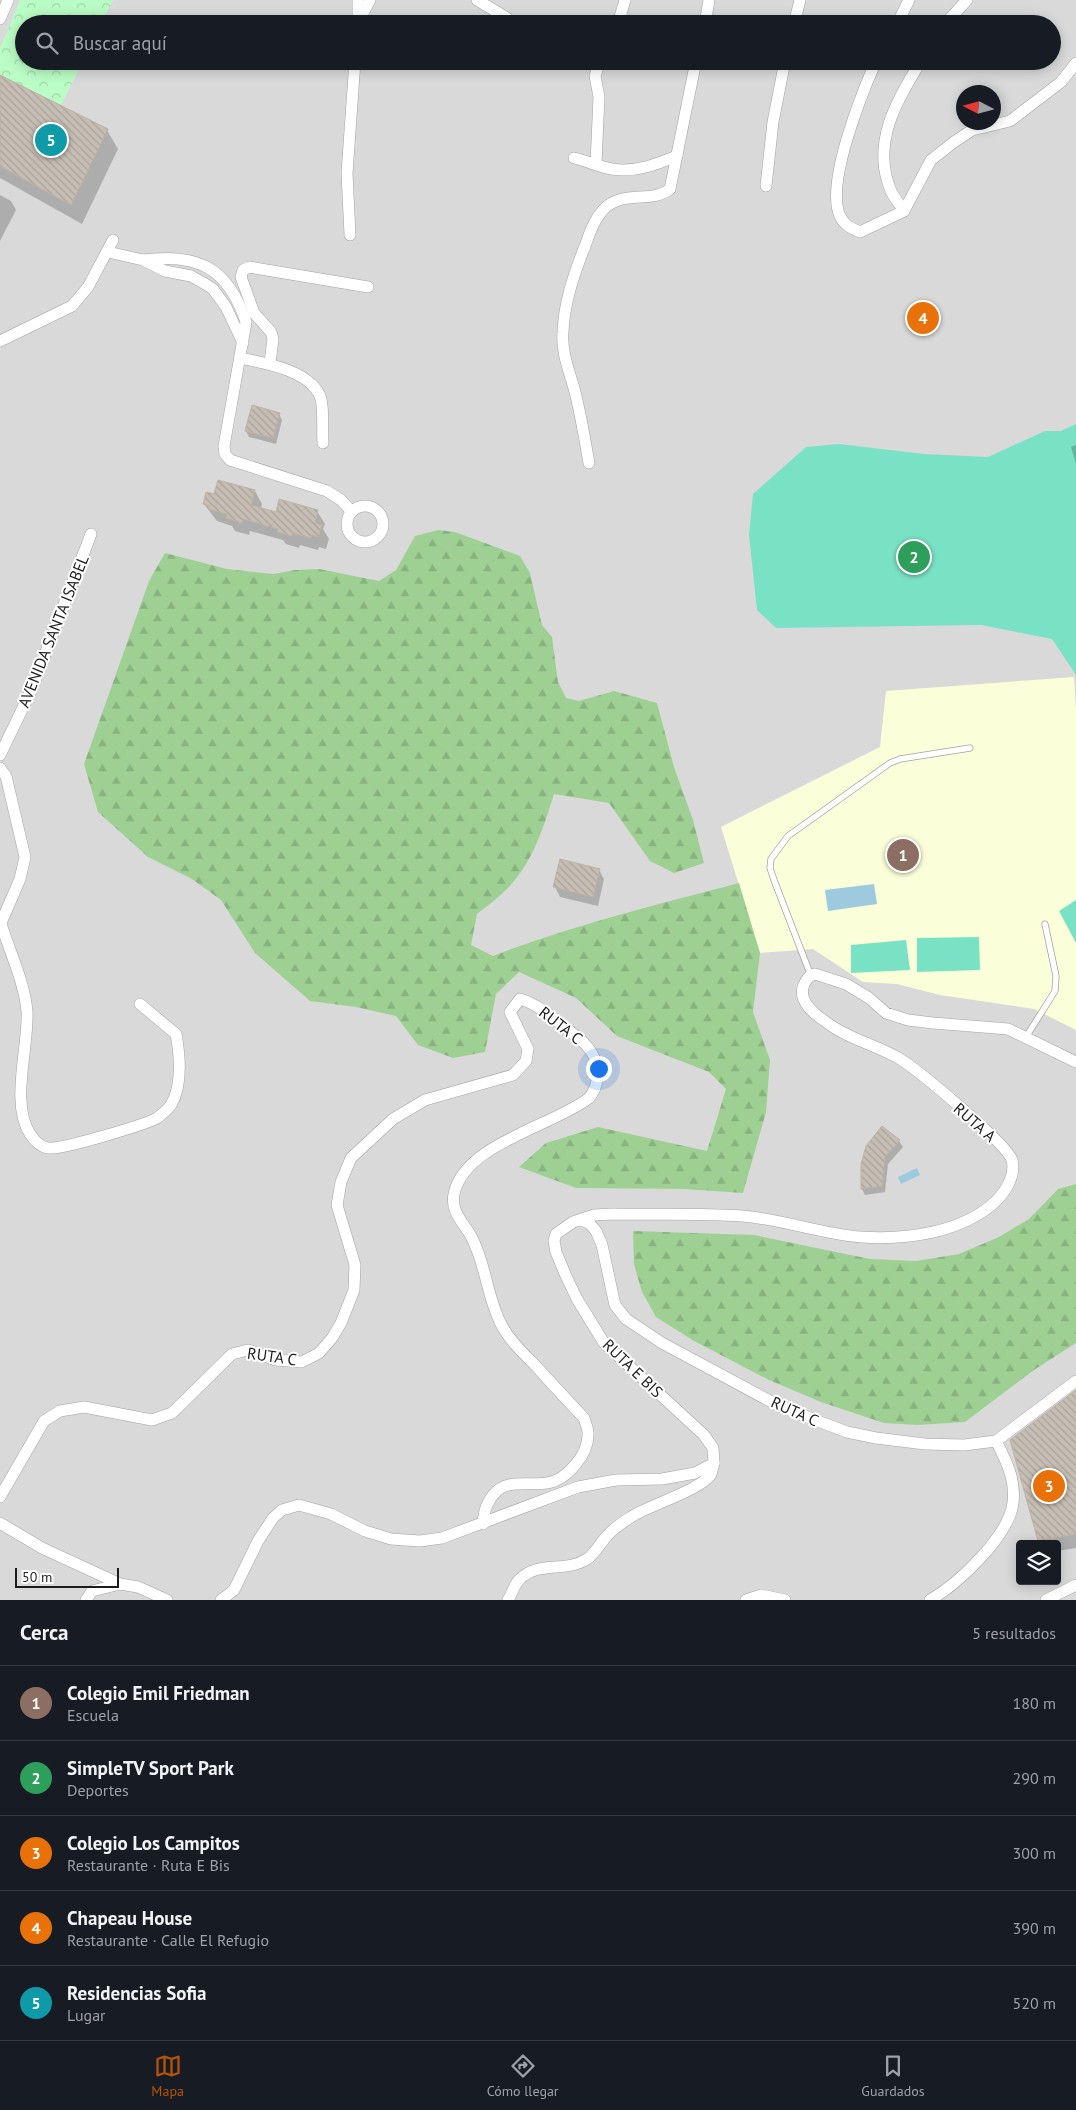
<!DOCTYPE html>
<html lang="es">
<head>
<meta charset="utf-8">
<style>
  body { margin:0; font-family:"PT Sans",sans-serif; background:#242831; color:#f1f3f6 }
  .controls { position:absolute; right:15px; bottom:15px; display:grid; overflow:hidden; border-radius:5px; box-shadow:0 2px 12px #0003 }
  .controls button { width:45px; height:45px; display:grid; place-items:center; padding:0; border:0; border-bottom:1px solid #363941; background:#171b24; color:#f1f3f6; font:25px sans-serif }
  .compass { position:absolute; left:956px; top:85px; width:45px; height:45px; border-radius:50%; background:#171b24; box-shadow:0 2px 12px #0003; rotate:276deg }
  .scale { position:absolute; left:15px; bottom:12px; width:104px; box-sizing:border-box; padding-left:5px; border:2px solid #1c1c1c; border-top:0; font-size:14px; line-height:18px; white-space:nowrap; color:#1c1c1c; -webkit-text-stroke:4px #fff; paint-order:stroke }
  .you { position:absolute; left:598px; top:1068px; width:18px; height:18px; margin:-12px; border:4px solid #fff; border-radius:50%; background:#1a73e8; box-shadow:0 0 0 8px #1a73e833 }
  .badge { display:grid; place-items:center; width:32px; height:32px; border-radius:50%; background:#b45309; color:#fff; font-size:16px; font-weight:700 }
  .pin { position:absolute; translate:-50% -50%; border:2px solid #fff; box-shadow:0 1px 5px #0006 }
  .list { margin:0; padding:0; list-style:none }
  h2 { display:flex; justify-content:space-between; align-items:center; height:65px; margin:0; padding:0 20px; font-size:21px }
  h2 small { font-size:16px; font-weight:400; color:#9ea1a6 }
  .list li { display:grid; grid-template-columns:32px 1fr auto; gap:15px; align-items:center; box-sizing:border-box; height:75px; padding:0 20px; border-top:1px solid #363941 }
  .list b { display:block; font-size:19px; white-space:nowrap }
  .list p { margin:0; font-size:16px; white-space:nowrap; color:#9ea1a6 }
  .list em { font-size:16px; font-style:normal; color:#9ea1a6 }
  .icon { flex:none; width:28px; height:28px; fill:none; stroke:currentColor; stroke-width:2; stroke-linecap:round; stroke-linejoin:round }
  .map { position:relative; flex:none; width:1076px; height:1600px; overflow:hidden }
  .search { position:absolute; background:#171b24; box-shadow:0 2px 12px #0003; left:15px; right:15px; top:15px; height:55px; display:flex; align-items:center; gap:12px; box-sizing:border-box; padding:0 18px; border-radius:28px; color:#9ea1a6; font-size:19px }
  .sheet { height:440px; background:#171b24 }
  nav { display:flex; justify-content:space-around; align-items:center; box-sizing:border-box; height:70px; border-top:1px solid #363941; background:#171b24; font-size:14px; color:#9ea1a6 }
  nav a { display:grid; justify-items:center; gap:2px }
  nav .on { color:#b45309 }
  .map>svg:first-child { display:block }
</style>
</head>
<body>
<div class="map">
<svg width="1076" height="1600" viewBox="0 0 1076 1600">
  <defs>
    <pattern id="forest-firs" width="22" height="20" patternUnits="userSpaceOnUse" patternTransform="scale(1.25)"><rect width="22" height="20" fill="#9fd093"/><path d="M5 1l3.5 6h-7zM16 11l3.5 6h-7z" fill="#88b27e"/></pattern>
    <pattern id="park-crowns" width="20" height="18" patternUnits="userSpaceOnUse" patternTransform="scale(1.25)"><rect width="20" height="18" fill="#bafcc5"/><path d="M2 6a3 3 0 1 1 6 0M12 15a3 3 0 1 1 6 0" fill="none" stroke="#9fd7a9"/></pattern>
    <pattern id="building-back-hatch" width="6" height="6" patternUnits="userSpaceOnUse" patternTransform="scale(1.25)"><rect width="6" height="6" fill="#c6beb4"/><path d="M-1 5l2 2M0 0l6 6M5-1l2 2" fill="none" stroke="#aaa39a"/></pattern>
  </defs>
  <rect width="100%" height="100%" fill="#eeebe1"/>
  <path fill="#dad9d9" fill-rule="evenodd" d="M 0,0 L 1076,0 L 1076,1600 L 0,1600 ZM 24,24 L 1052,24 L 1052,61 L 24,61 ZM 964,92 L 994,92 L 994,122 L 964,122 ZM 1020,1544 L 1057,1544 L 1057,1581 L 1020,1581 Z"/>
  <path fill="#fbffd9" d="M 1074,677 L 1076,709 L 1076,1030 L 1034,1009 L 940,995 L 897,984 L 863,982 L 813,949 L 760,953 L 721,827 L 880,747 L 886,691 Z"/>
  <g fill="url(#forest-firs)">
    <path d="M 438,530 L 455,532 L 520,556 L 530,573 L 542,625 L 552,637 L 558,682 L 566,698 L 579,701 L 614,691 L 657,703 L 674,767 L 693,820 L 704,863 L 674,873 L 650,861 L 609,803 L 554,794 C 543,829 533,862 507,889 C 498,898 487,906 477,914 L 471,945 L 493,956 C 573,925 656,905 739,883 L 760,953 L 753,1012 L 770,1060 L 766,1112 L 743,1193 L 684,1189 L 576,1188 L 519,1167 L 546,1143 L 598,1127 L 707,1151 L 726,1089 L 709,1072 L 617,1036 L 576,998 L 519,972 L 496,994 L 485,1052 L 453,1058 L 418,1045 L 396,1016 L 356,1007 L 310,1001 L 255,953 L 221,900 L 192,879 L 148,857 L 98,812 L 84,764 L 149,581 L 165,553 L 227,569 L 273,574 L 295,570 L 319,569 L 379,581 L 396,570 L 415,536 Z"/>
    <path d="M 1076,1184 L 1076,1343 L 1034,1370 L 965,1422 L 918,1425 L 884,1423 L 821,1402 L 769,1380 L 694,1341 L 656,1317 L 642,1292 L 634,1264 L 633,1231 L 754,1235 L 870,1259 L 916,1261 L 959,1254 L 999,1237 L 1029,1219 L 1058,1189 Z"/>
  </g>
  <path fill="url(#park-crowns)" d="M 20,0 L 113,0 L 101,24 L 24,24 L 24,61 L 83,61 L 61,105 L 0,75 L 0,48 Z"/>
  <g fill="#7ae2c4">
    <path d="M 1076,424 L 1076,675 L 1052,639 L 981,625 L 776,628 L 757,610 L 749,535 L 753,494 L 806,447 L 839,444 L 924,454 L 988,457 L 1045,431 L 1061,431 Z"/>
    <path d="M 1076,900 L 1076,943 L 1059,911 Z"/>
    <path d="M 979,937 L 980,970 L 917,972 L 917,938 Z"/>
    <path d="M 906,940 L 910,970 L 851,973 L 851,945 Z"/>
  </g>
  <g fill="#9ecadf">
    <path d="M 874,884 L 877,904 L 828,911 L 825,890 Z"/>
    <path d="M 917,1168 L 920,1175 L 901,1184 L 898,1177 Z"/>
  </g>
  <g fill="#0003">
    <path d="M 0,76 L 107,130 L 118,149 L 82,224 L 0,178 Z"/>
    <path d="M 0,195 L 11,201 L 16,210 L 0,241 Z"/>
    <path d="M 279,414 L 282,420 L 276,444 L 249,437 L 246,431 Z"/>
    <path d="M 1076,445 L 1076,464 L 1071,447 Z"/>
    <path d="M 219,481 L 255,491 L 262,504 L 261,509 L 277,513 L 317,511 L 325,524 L 323,529 L 329,539 L 326,549 L 319,547 L 318,550 L 300,545 L 299,548 L 286,544 L 283,540 L 250,531 L 249,535 L 235,531 L 232,526 L 217,521 L 204,504 L 214,496 Z"/>
    <path d="M 599,870 L 604,879 L 598,906 L 560,897 L 555,887 Z"/>
    <path d="M 899,1141 L 903,1147 L 888,1164 L 885,1192 L 865,1195 L 862,1189 L 862,1164 Z"/>
    <path d="M 1076,1393 L 1076,1548 L 1057,1551 L 1057,1544 L 1041,1544 L 1039,1541 Z"/>
  </g>
  <g fill="url(#building-back-hatch)" stroke="#c0b2a3">
    <path d="M 0,75 L 108,129 L 71,205 L 0,166 Z"/>
    <path d="M 252,405 L 280,413 L 273,438 L 245,431 Z"/>
    <path d="M 218,480 L 255,490 L 251,505 L 276,512 L 279,499 L 318,510 L 315,523 L 322,525 L 319,537 L 312,535 L 311,538 L 293,533 L 292,536 L 277,532 L 278,529 L 243,519 L 242,523 L 226,518 L 227,514 L 208,509 L 209,506 L 203,504 L 206,492 L 214,494 Z"/>
    <path d="M 560,859 L 600,869 L 593,897 L 553,887 Z"/>
    <path d="M 882,1126 L 900,1140 L 885,1157 L 882,1186 L 861,1189 L 861,1164 L 866,1146 Z"/>
    <path d="M 1076,1390 L 1076,1534 L 1038,1541 L 1010,1440 Z"/>
  </g>
  <g fill="none" stroke-linecap="round" stroke-linejoin="round">
    <g stroke="#a3a3a3" stroke-width="7">
      <g id="service">
        <path d="M 811,976 L 774,880 L 770,868 L 771,859 L 788,836 L 890,763 L 900,759 L 970,748"/>
        <path d="M 1026,1037 L 1055,991 L 1056,976 L 1045,924"/>
      </g>
    </g>
    <g stroke="#a3a3a3" stroke-width="12">
      <g id="minor">
        <path d="M 358,0 L 358,21"/>
        <path d="M 477,0 L 507,18"/>
        <path d="M 0,19 L 8,0"/>
        <path d="M 358,23 L 370,0"/>
        <path d="M 618,24 L 625,0"/>
        <path d="M 705,24 L 709,0"/>
        <path d="M 794,24 L 800,0"/>
        <path d="M 897,24 L 909,0"/>
        <path d="M 945,24 L 967,0"/>
        <path d="M 876,61 C 862,93 825,184 840,216 C 845,226 851,228 860,232 L 904,211 L 931,160 L 954,142 L 972,130 L 1010,121 L 1061,82 L 1076,63"/>
        <path d="M 574,158 C 587,161 600,167 612,169 C 635,173 657,164 677,156"/>
        <path d="M 596,163 L 599,97 L 595,76 L 600,61"/>
        <path d="M 766,186 L 773,122 L 785,61"/>
        <path d="M 904,211 C 900,204 894,198 891,191 C 871,144 896,101 921,61"/>
        <path d="M 350,235 L 347,173 L 355,61"/>
        <path d="M 108,252 L 143,260 L 165,271 L 191,276 L 207,285 L 213,289 L 226,307 L 243,343"/>
        <path d="M 143,260 C 199,253 228,268 246,322 L 224,446 L 225,454 L 230,460 L 327,491 L 341,500 L 352,512"/>
        <path d="M 0,341 L 72,306 L 88,287 L 113,240"/>
        <path d="M 240,358 C 265,363 313,371 321,399 C 324,412 322,429 323,443"/>
        <path d="M 270,363 L 273,339 L 271,332 L 254,313 L 241,277 L 243,270 L 249,267 L 368,287"/>
        <path d="M 589,463 C 585,440 581,416 575,392 C 570,373 561,352 563,332 C 564,304 573,277 583,251 C 589,237 592,222 603,210 C 622,189 652,204 670,189 L 696,61"/>
        <circle cx="365" cy="524" r="18"/>
        <path d="M 0,755 L 31,691 L 91,534"/>
        <path d="M 0,768 L 6,776 L 25,857 L 20,879 L 0,925"/>
        <path d="M 1,924 C 10,952 24,981 27,1011 C 29,1046 10,1103 30,1134 C 34,1140 41,1147 48,1148 C 61,1150 144,1125 157,1118 C 161,1115 168,1109 171,1105 C 182,1086 180,1056 176,1034 L 140,1004"/>
        <path d="M 581,1220 L 589,1223 L 596,1231 L 602,1245 L 615,1305 L 626,1319 L 662,1343 L 781,1407 L 847,1432 L 876,1438 L 925,1444 L 964,1445 L 996,1441 L 1076,1381"/>
        <path d="M 0,1497 L 44,1421 L 60,1411 L 84,1407 L 152,1420 L 172,1413 L 232,1354 L 248,1350 L 276,1360 L 302,1362 L 319,1353 L 332,1338 L 341,1323 L 354,1290 L 355,1265 L 337,1205 L 341,1182 L 351,1158 L 393,1119 L 425,1100 L 513,1075 L 526,1061 L 528,1049 L 510,1012 L 520,999 C 541,1005 559,1023 576,1036 C 593,1049 603,1067 595,1088 C 593,1092 592,1095 589,1098 C 553,1126 464,1144 454,1194 C 450,1212 465,1224 472,1238 C 486,1265 487,1297 501,1324 C 509,1340 523,1353 535,1365 C 551,1383 567,1400 584,1418 C 585,1422 588,1428 588,1433 C 589,1454 567,1480 547,1483 C 528,1486 506,1478 493,1495 C 486,1505 484,1511 483,1524"/>
        <path d="M 0,1523 L 42,1548 L 120,1584 L 138,1587 L 167,1600"/>
        <path d="M 86,1600 L 92,1591 L 120,1584"/>
        <path d="M 221,1600 L 234,1590 L 258,1541 L 273,1518 L 282,1510 L 299,1505 L 331,1514 L 365,1531 L 391,1539 L 420,1541 L 442,1538 L 578,1487 L 616,1480 L 662,1479 L 695,1473 L 714,1463 L 713,1448 L 704,1435 L 604,1343 L 577,1299 L 566,1276 L 556,1252 L 554,1241 L 556,1234 L 573,1222 L 594,1215 L 613,1214 C 656,1215 699,1213 742,1216 C 782,1219 821,1234 861,1237 C 906,1240 962,1233 996,1201 C 1006,1191 1016,1175 1012,1160 C 1007,1144 918,1070 900,1059 C 877,1045 848,1039 826,1022 C 814,1014 799,1002 803,987 C 806,980 808,976 815,974 L 846,984 L 869,998 L 886,1013 L 908,1020 L 933,1023 L 1008,1029 L 1076,1062"/>
        <path d="M 508,1600 C 512,1594 514,1585 519,1580 C 537,1560 566,1573 587,1559 C 595,1554 600,1543 607,1536 C 613,1529 623,1522 631,1517 C 649,1505 701,1490 711,1474 C 712,1471 713,1466 714,1463"/>
        <path d="M 746,1600 L 761,1595 L 785,1600"/>
        <path d="M 930,1600 C 958,1584 1009,1536 1013,1503 C 1016,1480 1006,1460 996,1441"/>
        <path d="M 1046,1600 L 1076,1585"/>
      </g>
    </g>
    <use href="#service" stroke="#fff" stroke-width="5.5"/>
    <use href="#minor" stroke="#fff" stroke-width="11"/>
  </g>
  <g text-anchor="middle" stroke-width="4" stroke-linejoin="round" paint-order="stroke">
    <g font-size="16" fill="#1c1c1c" stroke="#fff">
      <text transform="translate(53 631) rotate(-68)" y="6">AVENIDA SANTA ISABEL</text>
      <text transform="translate(561 1025) rotate(38)" y="6">RUTA C</text>
      <text transform="translate(975 1122) rotate(41)" y="6">RUTA A</text>
      <text transform="translate(272 1356) rotate(8)" y="6">RUTA C</text>
      <text transform="translate(633 1368) rotate(44)" y="6">RUTA E BIS</text>
      <text transform="translate(795 1411) rotate(24)" y="6">RUTA C</text>
    </g>
  </g>
</svg>
<div class="controls">
<button><svg class="icon" aria-label="layers" viewBox="0 0 24 24"><path d="M12 4l9 5-9 5-9-5zM3 14l9 5 9-5"/></svg></button>
</div>
<svg class="compass" viewBox="-18 -18 36 36"><path d="M0-13l5 13h-10z" fill="#e53935"/><path d="M0 13l5-13h-10z" fill="#9ea1a6"/></svg>
<div class="scale">50 m</div>
<div class="you"></div>
<div class="pin badge" style="left:903px;top:855px;background:#8d6e63">1</div>
<div class="pin badge" style="left:914px;top:557px;background:#2e9e5b">2</div>
<div class="pin badge" style="left:1049px;top:1486px;background:#e8710a">3</div>
<div class="pin badge" style="left:923px;top:318px;background:#e8710a">4</div>
<div class="pin badge" style="left:51px;top:140px;background:#0f9aa8">5</div>
<div class="search"><svg class="icon" aria-label="search" viewBox="0 0 24 24"><circle cx="10" cy="10" r="6"/><path d="M15 15l6 6"/></svg>Buscar aquí</div>
</div>
<section class="sheet">
<h2>Cerca<small>5 resultados</small></h2>
<ul class="list">
<li><span class="badge" style="background:#8d6e63">1</span><div><b>Colegio Emil Friedman</b><p>Escuela</p></div><em>180 m</em></li>
<li><span class="badge" style="background:#2e9e5b">2</span><div><b>SimpleTV Sport Park</b><p>Deportes</p></div><em>290 m</em></li>
<li><span class="badge" style="background:#e8710a">3</span><div><b>Colegio Los Campitos</b><p>Restaurante · Ruta E Bis</p></div><em>300 m</em></li>
<li><span class="badge" style="background:#e8710a">4</span><div><b>Chapeau House</b><p>Restaurante · Calle El Refugio</p></div><em>390 m</em></li>
<li><span class="badge" style="background:#0f9aa8">5</span><div><b>Residencias Sofia</b><p>Lugar</p></div><em>520 m</em></li>
</ul>
</section>
<nav>
<a class="on"><svg class="icon" aria-label="map" viewBox="0 0 24 24"><path d="M3 6l6-2 6 2 6-2v14l-6 2-6-2-6 2zM9 4v14M15 6v14"/></svg>Mapa</a>
<a><svg class="icon" aria-label="directions" viewBox="0 0 24 24"><path d="M12 3l9 9-9 9-9-9zM9 14v-3h6M13 9l2 2-2 2"/></svg>Cómo llegar</a>
<a><svg class="icon" aria-label="saved" viewBox="0 0 24 24"><path d="M7 4h10v16l-5-4-5 4z"/></svg>Guardados</a>
</nav>
</body>
</html>
